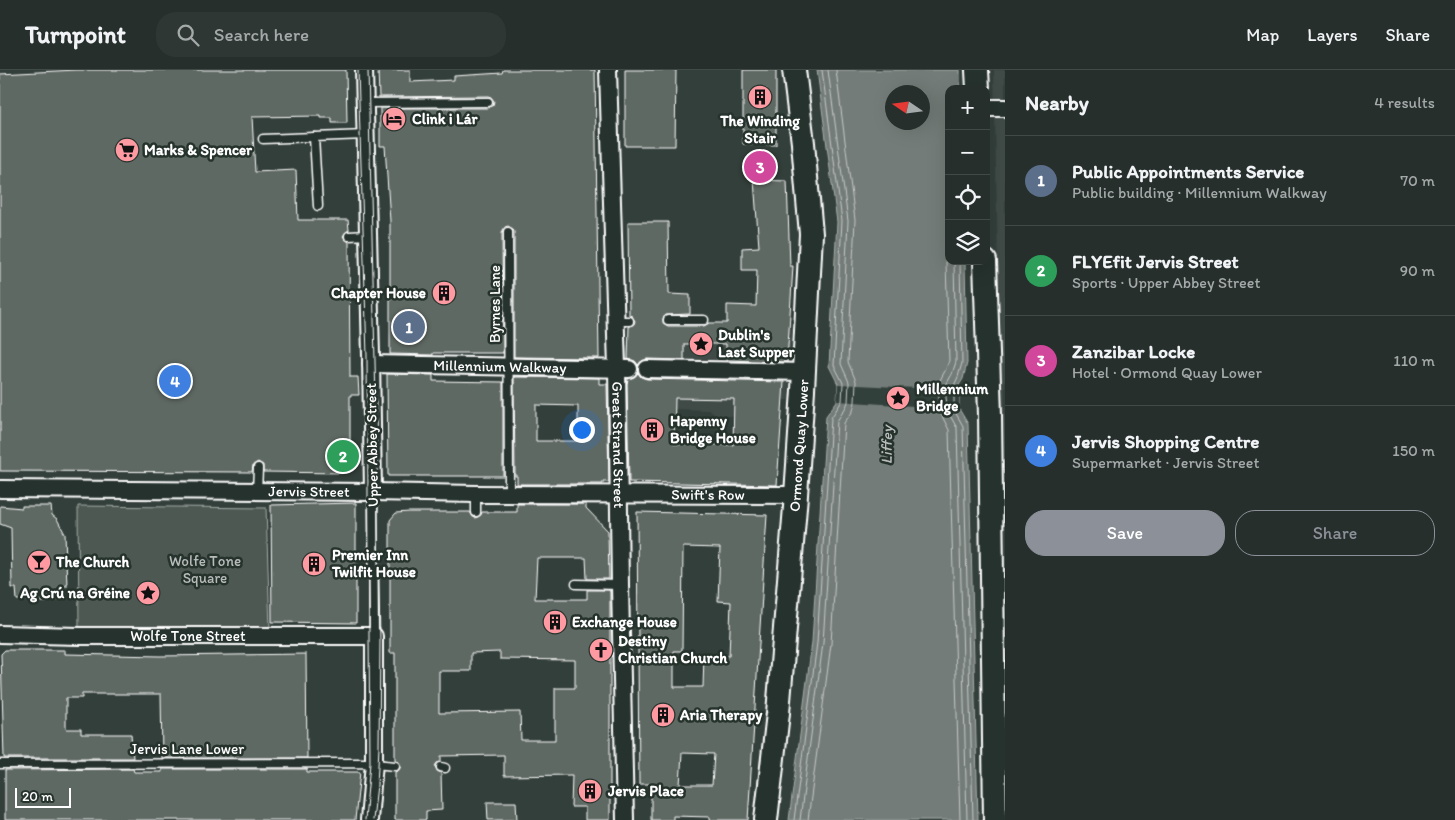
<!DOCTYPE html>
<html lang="en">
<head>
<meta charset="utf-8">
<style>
  body { margin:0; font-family:Itim,sans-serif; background:#2e3734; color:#f1f3f6 }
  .controls { position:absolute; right:15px; top:15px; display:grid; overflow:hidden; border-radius:10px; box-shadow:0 5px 20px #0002 }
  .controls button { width:45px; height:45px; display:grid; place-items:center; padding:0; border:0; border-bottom:1px solid #424a48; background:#262f2c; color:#f1f3f6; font:25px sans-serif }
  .compass { position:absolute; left:885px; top:15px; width:45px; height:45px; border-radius:50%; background:#262f2c; box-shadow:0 5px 20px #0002; rotate:283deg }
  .scale { position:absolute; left:15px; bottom:12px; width:56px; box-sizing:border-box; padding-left:5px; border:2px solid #fff; border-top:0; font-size:14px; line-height:18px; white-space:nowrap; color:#fff; -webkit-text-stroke:4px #26332d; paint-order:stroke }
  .you { position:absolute; left:581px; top:359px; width:18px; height:18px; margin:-12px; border:4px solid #fff; border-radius:50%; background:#1a73e8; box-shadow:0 0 0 8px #1a73e833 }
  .badge { display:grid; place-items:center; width:32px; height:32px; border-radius:50%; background:#8c9099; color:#fff; font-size:16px; font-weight:700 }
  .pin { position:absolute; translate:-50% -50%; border:2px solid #fff; box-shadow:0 1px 5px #0006 }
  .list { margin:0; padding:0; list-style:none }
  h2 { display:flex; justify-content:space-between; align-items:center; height:65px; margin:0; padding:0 20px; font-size:21px }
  h2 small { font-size:16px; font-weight:400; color:#a4a9a9 }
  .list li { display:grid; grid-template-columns:32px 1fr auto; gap:15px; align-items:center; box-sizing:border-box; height:90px; padding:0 20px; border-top:1px solid #424a48 }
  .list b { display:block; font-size:19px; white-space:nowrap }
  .list p { margin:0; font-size:16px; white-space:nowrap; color:#a4a9a9 }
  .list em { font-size:16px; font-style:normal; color:#a4a9a9 }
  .actions { display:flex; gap:10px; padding:15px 20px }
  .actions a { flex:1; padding:11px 0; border:1px solid #8c9099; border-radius:20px; text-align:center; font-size:18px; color:#8c9099 }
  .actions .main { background:#8c9099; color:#fff }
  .icon { flex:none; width:28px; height:28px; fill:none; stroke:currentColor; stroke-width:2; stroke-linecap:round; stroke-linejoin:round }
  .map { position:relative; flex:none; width:1005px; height:750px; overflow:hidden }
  header { display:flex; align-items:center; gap:30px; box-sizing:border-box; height:70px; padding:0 25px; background:#262f2c; border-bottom:1px solid #424a48 }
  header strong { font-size:24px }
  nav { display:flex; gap:28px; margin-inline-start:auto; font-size:18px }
  .search { width:350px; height:45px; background:#2e3734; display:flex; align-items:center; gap:12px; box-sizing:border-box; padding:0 18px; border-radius:20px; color:#a4a9a9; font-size:19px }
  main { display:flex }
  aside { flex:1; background:#262f2c }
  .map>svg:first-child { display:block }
</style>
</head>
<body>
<header>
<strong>Turnpoint</strong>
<div class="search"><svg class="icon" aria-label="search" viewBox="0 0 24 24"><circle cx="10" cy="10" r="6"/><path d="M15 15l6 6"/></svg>Search here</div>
<nav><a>Map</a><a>Layers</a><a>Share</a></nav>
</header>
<main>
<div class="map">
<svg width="1005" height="750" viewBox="0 0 1005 750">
  <rect width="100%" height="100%" fill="#333f3a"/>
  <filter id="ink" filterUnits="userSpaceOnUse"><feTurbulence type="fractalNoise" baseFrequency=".02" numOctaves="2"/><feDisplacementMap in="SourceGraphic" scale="10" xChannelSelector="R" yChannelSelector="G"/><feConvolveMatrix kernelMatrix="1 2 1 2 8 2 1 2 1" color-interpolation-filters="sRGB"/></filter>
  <g filter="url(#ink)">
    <g fill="#404c47">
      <path d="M 994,0 L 1005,0 L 1005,750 L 1000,292 Z"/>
      <path d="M 789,258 L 793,258 L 788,330 L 747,330 L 746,346 L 719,346 L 709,340 L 675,339 L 675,328 L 624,328 L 624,275 L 726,274 Z"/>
    </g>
    <path fill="#4d5853" stroke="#a6aca9" d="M 78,436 L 266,438 L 270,560 L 79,559 Z"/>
    <path fill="#737b78" stroke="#abb0ae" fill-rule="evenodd" d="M 817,0 L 960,0 L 960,19 L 949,19 L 949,191 L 965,191 L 967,293 L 963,309 L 956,320 L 959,326 L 959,339 L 968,354 L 978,750 L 789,750 L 812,572 L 826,346 L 837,331 L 838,314 L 829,296 L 837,152 ZM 892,22 L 922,22 L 922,52 L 892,52 Z"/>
    <path fill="#333f3a" d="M 838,314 L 956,320 L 959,326 L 959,339 L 837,331 Z"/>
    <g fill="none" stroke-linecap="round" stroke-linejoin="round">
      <g stroke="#c7cac9" stroke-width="1">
        <path d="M 949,182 L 946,192 L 949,291 L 945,301 L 939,312 L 938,320 L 941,344 L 949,360 L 960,750"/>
        <path d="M 954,191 L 956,292 L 952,304 L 946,315 L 945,320 L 948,342 L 957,358 L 967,750"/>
        <path d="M 960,191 L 962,293 L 958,307 L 952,320 L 954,327 L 954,340 L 963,356 L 973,750"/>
        <path d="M 794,750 L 817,573 L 831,348 L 842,331 L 843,313 L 834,295 L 842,151 L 822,0"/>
        <path d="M 800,750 L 823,573 L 837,351 L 846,337 L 848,332 L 849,312 L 841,294 L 848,151 L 828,0"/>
        <path d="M 808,750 L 831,574 L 844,353 L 853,341 L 855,332 L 856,311 L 848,292 L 855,150 L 836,0"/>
      </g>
    </g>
    <g fill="#5f6964" stroke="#fff" fill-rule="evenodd">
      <path d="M 76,0 L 346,0 L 347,53 L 332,53 L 332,48 L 321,48 L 321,46 L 252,47 L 255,102 L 296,100 L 298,150 L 348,150 L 349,160 L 346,162 L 343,166 L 345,169 L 349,172 L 350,307 L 358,307 L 359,325 L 350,325 L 350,396 L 347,400 L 342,403 L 263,402 L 263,395 L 258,392 L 253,395 L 252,402 L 0,401 L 0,4 Z"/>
      <path d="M 378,0 L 410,0 L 410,12 L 454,10 L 454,6 L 502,3 L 503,0 L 595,0 L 599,288 L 514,287 L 514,162 L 513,159 L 508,156 L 505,157 L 502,162 L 503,283 L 433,283 L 433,285 L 390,284 L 390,151 L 385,76 L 380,76 L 380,38 L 488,38 L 493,35 L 494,31 L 491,27 L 488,26 L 379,27 Z"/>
      <path d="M 625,0 L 676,0 L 675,76 L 625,76 Z"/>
      <path d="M 743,0 L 776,0 L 776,75 L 743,74 Z"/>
      <path d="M 754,110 L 787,111 L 790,196 L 793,196 L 787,292 L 726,290 L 726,274 L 684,274 L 684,290 L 647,289 L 642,291 L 638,295 L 635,291 L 628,289 L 629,257 L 634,254 L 635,251 L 632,246 L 629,245 L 628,152 L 668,152 L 669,224 L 690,225 L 690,244 L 666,245 L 663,248 L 663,253 L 668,256 L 704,256 L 709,253 L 727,253 L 727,235 L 756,236 L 757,200 L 742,200 L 742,178 L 759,177 Z"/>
      <path d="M 638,303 L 641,307 L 647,309 L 784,312 L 777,415 L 629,412 L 627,314 L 628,309 L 634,307 ZM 675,328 L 734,329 L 733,375 L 674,374 Z"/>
      <path d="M 387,304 L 433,305 L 433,311 L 503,312 L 503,406 L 388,406 Z"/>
      <path d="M 514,307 L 599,308 L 599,314 L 607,314 L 609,412 L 603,412 L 603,414 L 517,414 L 517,406 L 515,406 ZM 536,335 L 578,336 L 578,371 L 536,371 Z"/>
      <path d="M 356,433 L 356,553 L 272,552 L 271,435 Z"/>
      <path d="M 517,434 L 586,434 L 586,438 L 608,461 L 609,509 L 587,509 L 586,488 L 537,488 L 535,529 L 587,529 L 587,520 L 609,520 L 610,522 L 610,750 L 585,750 L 585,737 L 571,737 L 572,705 L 504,706 L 504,685 L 441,686 L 441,692 L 437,693 L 435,696 L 437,701 L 441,703 L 442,740 L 426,741 L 426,750 L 395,750 L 395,702 L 399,700 L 401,696 L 399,692 L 395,690 L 395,583 L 390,583 L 390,450 L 396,443 L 409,442 L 470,442 L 473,447 L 476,448 L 481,445 L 482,442 L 517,442 ZM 500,582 L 500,589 L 575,590 L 575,618 L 555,618 L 555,670 L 521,670 L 520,642 L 439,643 L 439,601 L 471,601 L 471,583 Z"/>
      <path d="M 0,436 L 22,438 L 22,436 L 51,436 L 52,445 L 57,449 L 65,464 L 67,516 L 62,516 L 62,529 L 49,529 L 49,532 L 28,532 L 28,530 L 17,530 L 16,518 L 12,518 L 11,458 L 0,454 Z"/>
      <path d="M 637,442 L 767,445 L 748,750 L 710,750 L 710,747 L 673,746 L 673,750 L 651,750 L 651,714 L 639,714 ZM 683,477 L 720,478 L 718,531 L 731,532 L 729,586 L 704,585 L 703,617 L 674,617 L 674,581 L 682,581 ZM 682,683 L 714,684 L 712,715 L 680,715 Z"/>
      <path d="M 5,580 L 65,580 L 65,584 L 160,586 L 306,584 L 307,688 L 162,688 L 161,624 L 82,624 L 82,628 L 66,628 L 66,659 L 81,659 L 81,664 L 131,664 L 133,688 L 4,688 L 1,584 Z"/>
      <path d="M 133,699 L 134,702 L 162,702 L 162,699 L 307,699 L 307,702 L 360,702 L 355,750 L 5,750 L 5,700 Z"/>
      <path d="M 487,732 L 516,732 L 517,750 L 488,750 Z"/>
    </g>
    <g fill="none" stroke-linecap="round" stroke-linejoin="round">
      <g stroke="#fff" stroke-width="11">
        <g id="lane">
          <path d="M 365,33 L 488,32"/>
          <path d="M 314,67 L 318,136"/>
          <path d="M 263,69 L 366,65"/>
          <path d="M 508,162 L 509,425"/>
          <path d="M 349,166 L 368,165"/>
          <path d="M 668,250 L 704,250"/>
          <path d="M 616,251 L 629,251"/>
          <path d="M 257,422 L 258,398"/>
          <path d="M 373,422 L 374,566"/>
          <path d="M 476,424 L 476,442"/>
          <path d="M 576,514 L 620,515"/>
          <path d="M 0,694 L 365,693 L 395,696"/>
          <path d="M 441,697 L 445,698"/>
        </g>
      </g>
      <g stroke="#fff" stroke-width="20">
        <g id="street">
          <path d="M 364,0 L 371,286 L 373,422"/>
          <path id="s1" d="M 608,0 L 617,298 L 620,515 L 625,750"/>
          <path d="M 986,38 L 1005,38"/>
          <path id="s2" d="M 371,294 L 629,299"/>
          <path d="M 647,299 L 804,302"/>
          <path id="s3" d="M 0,419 L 373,422 L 476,424 L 796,425"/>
          <path id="s4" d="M 0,564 L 79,566 L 374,566 L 374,693 L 369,750"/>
        </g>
      </g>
      <g stroke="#fff" stroke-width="26">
        <g id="secondary">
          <path d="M 977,0 L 978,19"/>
          <path d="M 985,191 L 990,345 L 995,750"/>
          <path id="s5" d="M 766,750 L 778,643 L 796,425 L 803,320 L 811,164 L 803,73 L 794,0"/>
        </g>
      </g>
      <use href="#lane" stroke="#26332d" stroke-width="8"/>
      <use href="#street" stroke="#26332d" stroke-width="16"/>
      <use href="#secondary" stroke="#26332d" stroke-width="22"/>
      <g stroke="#fff" stroke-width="1">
        <path d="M 358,0 L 367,286 L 369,566 L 370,693 L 365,750"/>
        <path d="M 368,0 L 376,333 L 380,572 L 379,677 L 377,715 L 373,750"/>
      </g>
    </g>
  </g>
  <defs>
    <g id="building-disc" transform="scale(1.25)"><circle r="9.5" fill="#ff9aa2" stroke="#26332d"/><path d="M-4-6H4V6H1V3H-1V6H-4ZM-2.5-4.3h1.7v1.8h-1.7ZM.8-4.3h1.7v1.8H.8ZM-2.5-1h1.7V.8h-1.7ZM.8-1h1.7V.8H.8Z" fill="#111"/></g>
    <g id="hotel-disc" transform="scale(1.25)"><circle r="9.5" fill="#ff9aa2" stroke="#26332d"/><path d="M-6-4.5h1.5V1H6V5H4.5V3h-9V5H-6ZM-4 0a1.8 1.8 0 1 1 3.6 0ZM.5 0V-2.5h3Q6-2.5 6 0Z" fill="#111"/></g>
    <g id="supermarket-disc" transform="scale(1.25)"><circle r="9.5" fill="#ff9aa2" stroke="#26332d"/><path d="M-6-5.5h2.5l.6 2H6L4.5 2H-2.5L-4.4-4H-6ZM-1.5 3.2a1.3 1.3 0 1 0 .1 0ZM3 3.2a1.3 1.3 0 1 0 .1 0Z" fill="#111"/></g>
    <g id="sight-disc" transform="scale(1.25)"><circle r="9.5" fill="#ff9aa2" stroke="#26332d"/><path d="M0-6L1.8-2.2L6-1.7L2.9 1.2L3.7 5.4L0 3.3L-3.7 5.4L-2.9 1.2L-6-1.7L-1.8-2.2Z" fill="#111"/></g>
    <g id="bar-disc" transform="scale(1.25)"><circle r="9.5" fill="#ff9aa2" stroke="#26332d"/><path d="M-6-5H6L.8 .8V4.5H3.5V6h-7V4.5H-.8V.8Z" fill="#111"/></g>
    <g id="church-disc" transform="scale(1.25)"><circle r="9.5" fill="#ff9aa2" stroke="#26332d"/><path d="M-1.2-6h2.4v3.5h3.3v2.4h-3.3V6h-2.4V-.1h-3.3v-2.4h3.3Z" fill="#111"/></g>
  </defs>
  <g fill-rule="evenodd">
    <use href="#building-disc" x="760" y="27"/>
    <use href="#hotel-disc" x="394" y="49"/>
    <use href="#supermarket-disc" x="127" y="80"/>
    <use href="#building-disc" x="444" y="223"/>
    <use href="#sight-disc" x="701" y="274"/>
    <use href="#sight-disc" x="898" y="328"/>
    <use href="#building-disc" x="652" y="360"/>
    <use href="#bar-disc" x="39" y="492"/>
    <use href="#building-disc" x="314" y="494"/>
    <use href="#sight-disc" x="148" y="523"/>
    <use href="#building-disc" x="555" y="552"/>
    <use href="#church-disc" x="601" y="580"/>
    <use href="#building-disc" x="663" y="645"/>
    <use href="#building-disc" x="590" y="721"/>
  </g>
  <g text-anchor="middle" stroke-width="5" stroke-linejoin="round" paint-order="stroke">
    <g font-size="15" font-weight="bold" fill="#fff" stroke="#26332d" text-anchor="start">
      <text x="412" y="54">Clink i Lár</text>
      <text x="760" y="56" text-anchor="middle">The Winding<tspan x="760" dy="17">Stair</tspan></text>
      <text x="144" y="85">Marks &amp; Spencer</text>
      <text x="426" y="228" text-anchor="end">Chapter House</text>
      <text x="718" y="270">Dublin's<tspan x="718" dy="17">Last Supper</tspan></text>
      <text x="916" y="324">Millennium<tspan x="916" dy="17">Bridge</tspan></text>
      <text x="670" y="356">Hapenny<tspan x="670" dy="17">Bridge House</tspan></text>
      <text x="332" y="490">Premier Inn<tspan x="332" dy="17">Twilfit House</tspan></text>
      <text x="56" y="497">The Church</text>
      <text x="130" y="528" text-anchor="end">Ag Crú na Gréine</text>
      <text x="572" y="557">Exchange House</text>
      <text x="618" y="576">Destiny<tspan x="618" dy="17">Christian Church</tspan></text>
      <text x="680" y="650">Aria Therapy</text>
      <text x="608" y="726">Jervis Place</text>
    </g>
    <g font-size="15" fill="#fff" stroke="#26332d">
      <text transform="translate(495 234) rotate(-90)" y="5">Byrnes Lane</text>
      <text dy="5" stroke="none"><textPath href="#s2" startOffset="129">Millennium Walkway</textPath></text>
      <text transform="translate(372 375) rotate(-91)" y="5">Upper Abbey Street</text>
      <text dy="5" stroke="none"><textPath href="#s1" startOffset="375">Great Strand Street</textPath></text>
      <text dy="5" stroke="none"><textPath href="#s5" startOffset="376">Ormond Quay Lower</textPath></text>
      <text dy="5" stroke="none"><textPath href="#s3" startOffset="309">Jervis Street</textPath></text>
      <text dy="5" stroke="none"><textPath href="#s3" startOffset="708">Swift's Row</textPath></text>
      <text dy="5" stroke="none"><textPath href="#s4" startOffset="188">Wolfe Tone Street</textPath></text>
      <text x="187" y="684">Jervis Lane Lower</text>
    </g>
    <g font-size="15" fill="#b8bcba" stroke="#26332d">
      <text x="205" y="496">Wolfe Tone<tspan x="205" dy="17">Square</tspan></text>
    </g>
    <g font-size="16" font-style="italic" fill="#b9bdbc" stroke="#26332d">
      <text transform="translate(886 375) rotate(-89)" y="6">Liffey</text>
    </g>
  </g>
</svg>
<div class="controls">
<button>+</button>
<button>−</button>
<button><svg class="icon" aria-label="locate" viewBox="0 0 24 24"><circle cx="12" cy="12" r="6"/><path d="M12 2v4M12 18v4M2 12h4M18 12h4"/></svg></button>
<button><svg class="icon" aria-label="layers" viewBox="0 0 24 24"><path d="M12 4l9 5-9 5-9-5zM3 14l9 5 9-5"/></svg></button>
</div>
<svg class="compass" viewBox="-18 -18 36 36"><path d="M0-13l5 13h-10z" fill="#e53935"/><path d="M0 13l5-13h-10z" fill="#a4a9a9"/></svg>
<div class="scale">20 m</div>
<div class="you"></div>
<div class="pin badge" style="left:409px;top:257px;background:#5c6f8a">1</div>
<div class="pin badge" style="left:343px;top:386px;background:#2e9e5b">2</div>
<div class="pin badge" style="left:760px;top:97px;background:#d1479c">3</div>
<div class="pin badge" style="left:175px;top:311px;background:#3f7fe0">4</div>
</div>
<aside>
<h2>Nearby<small>4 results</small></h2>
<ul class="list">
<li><span class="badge" style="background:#5c6f8a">1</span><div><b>Public Appointments Service</b><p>Public building · Millennium Walkway</p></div><em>70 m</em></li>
<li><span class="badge" style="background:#2e9e5b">2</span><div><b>FLYEfit Jervis Street</b><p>Sports · Upper Abbey Street</p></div><em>90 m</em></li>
<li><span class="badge" style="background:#d1479c">3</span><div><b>Zanzibar Locke</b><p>Hotel · Ormond Quay Lower</p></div><em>110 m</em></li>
<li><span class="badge" style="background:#3f7fe0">4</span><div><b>Jervis Shopping Centre</b><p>Supermarket · Jervis Street</p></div><em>150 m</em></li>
</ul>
<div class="actions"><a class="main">Save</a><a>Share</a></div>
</aside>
</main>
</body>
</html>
